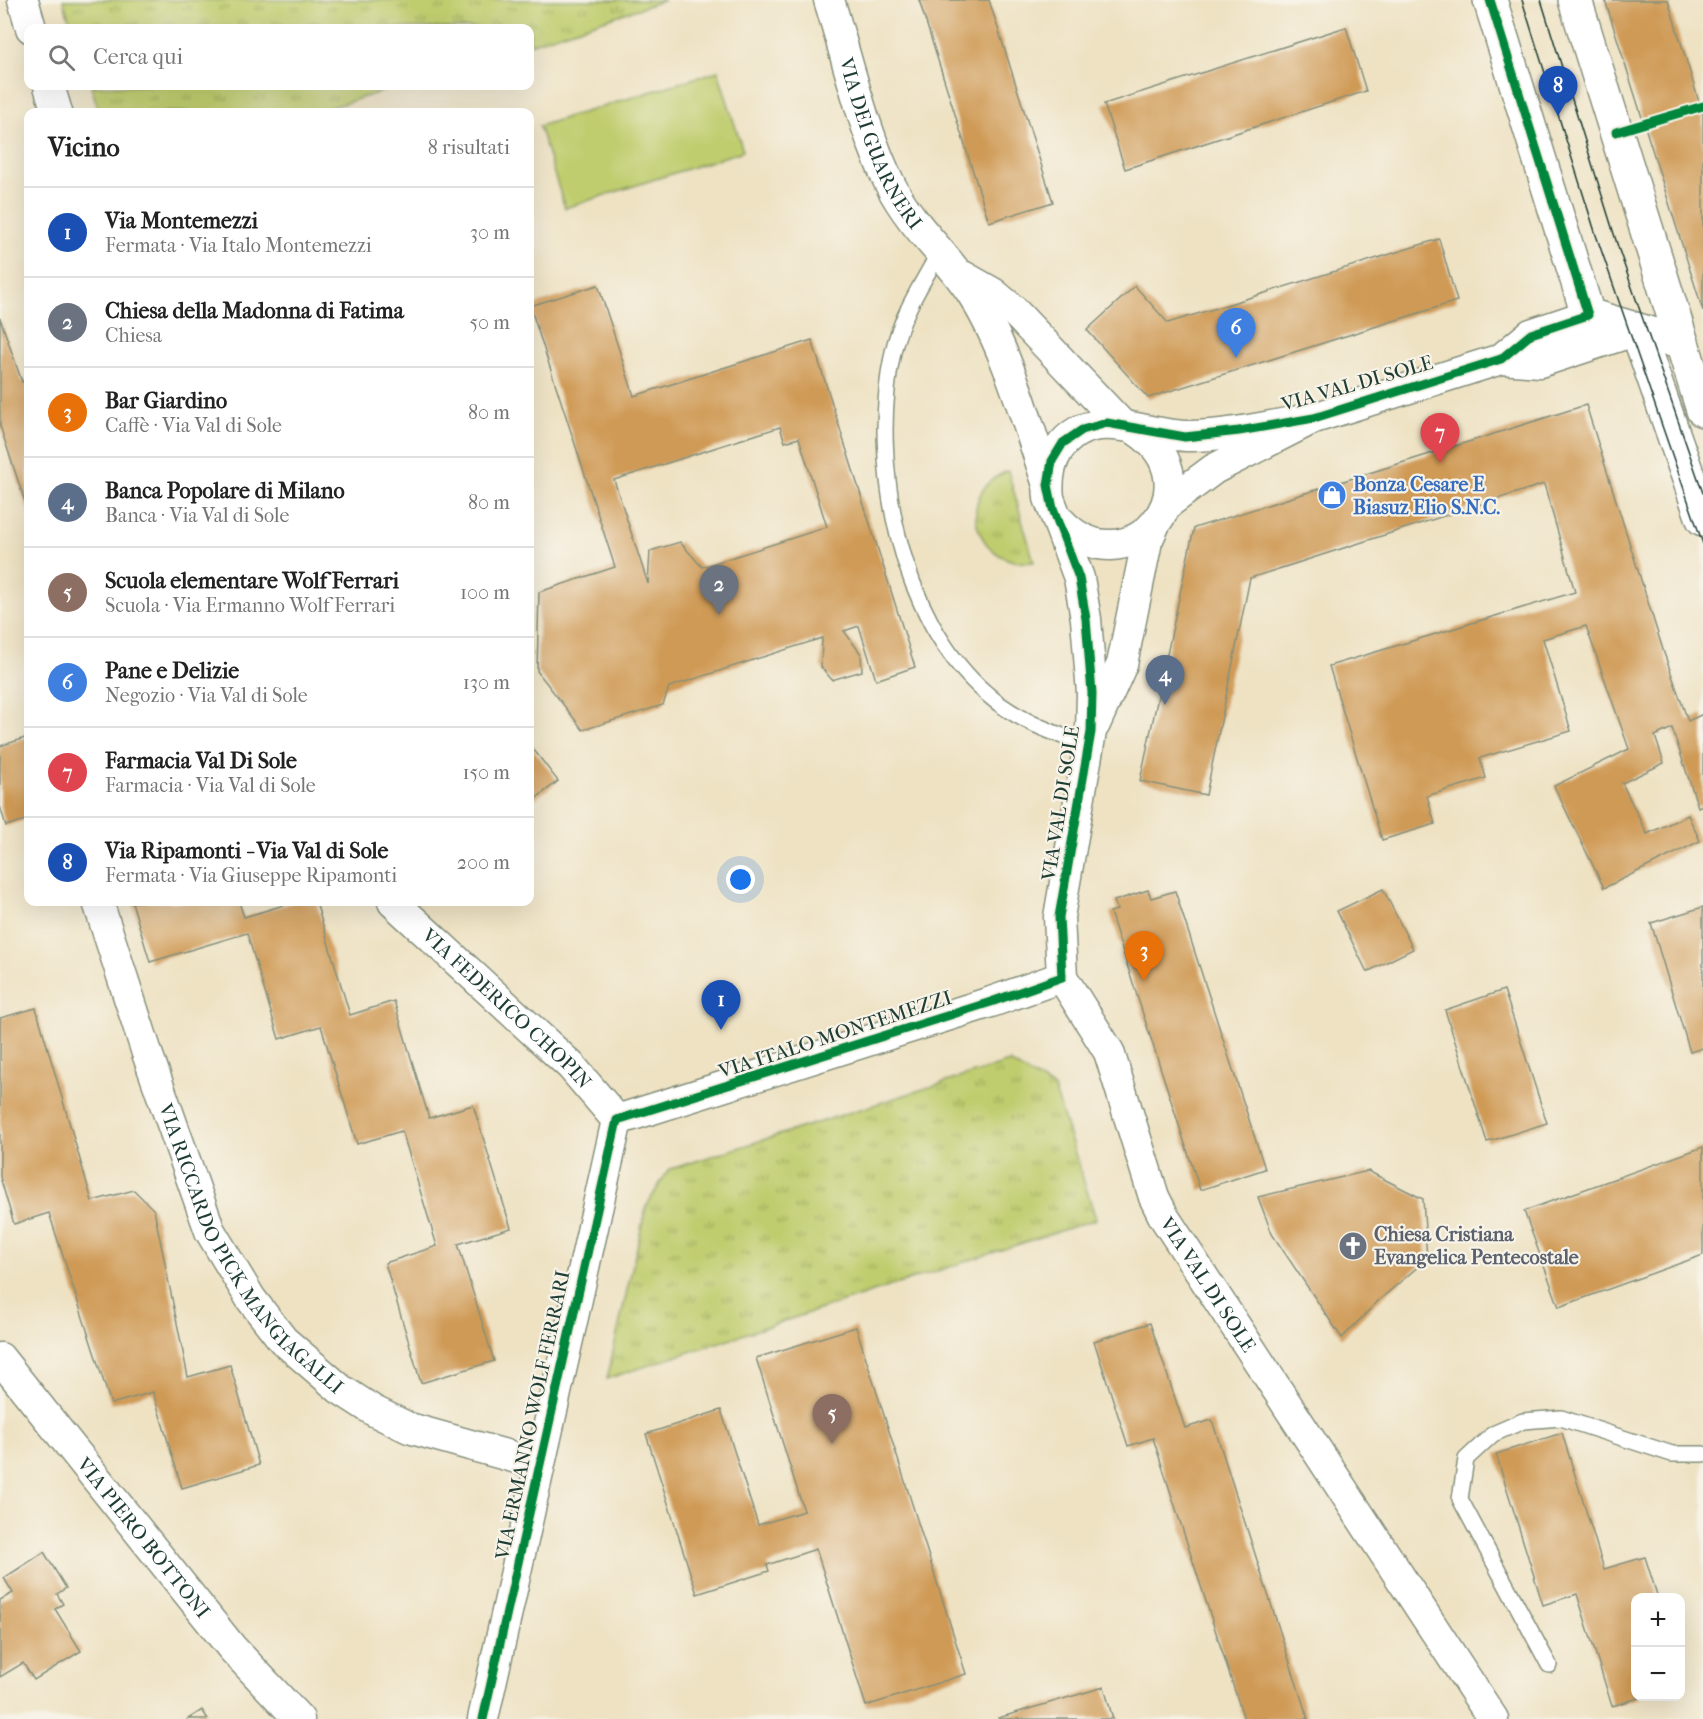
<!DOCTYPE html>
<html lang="it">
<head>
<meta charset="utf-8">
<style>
  body { margin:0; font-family:"IM FELL French Canon",serif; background:#f2f2f2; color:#222 }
  .controls { position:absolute; right:18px; bottom:18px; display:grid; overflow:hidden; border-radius:12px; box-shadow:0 6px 24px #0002 }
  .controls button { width:54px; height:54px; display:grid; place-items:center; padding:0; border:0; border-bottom:2px solid #e0e0e0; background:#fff; color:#222; font:30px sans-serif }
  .you { position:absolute; left:741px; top:880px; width:21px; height:21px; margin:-15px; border:4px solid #fff; border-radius:50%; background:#1a73e8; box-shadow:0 0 0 9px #1a73e833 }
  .badge { display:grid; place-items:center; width:39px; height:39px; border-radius:50%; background:#c8321e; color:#fff; font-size:20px; font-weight:700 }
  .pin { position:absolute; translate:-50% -50px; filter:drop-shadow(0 2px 3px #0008) }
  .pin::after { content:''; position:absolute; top:32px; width:21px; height:18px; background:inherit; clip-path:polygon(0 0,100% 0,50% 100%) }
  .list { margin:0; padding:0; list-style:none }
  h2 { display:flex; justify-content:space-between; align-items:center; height:78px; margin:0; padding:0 24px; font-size:26px }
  h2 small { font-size:20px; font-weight:400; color:#767676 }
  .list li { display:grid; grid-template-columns:39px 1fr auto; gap:18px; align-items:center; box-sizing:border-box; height:90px; padding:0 24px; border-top:2px solid #e0e0e0 }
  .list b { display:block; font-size:22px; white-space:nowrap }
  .list p { margin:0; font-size:20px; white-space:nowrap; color:#767676 }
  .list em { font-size:20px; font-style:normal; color:#767676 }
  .icon { flex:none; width:33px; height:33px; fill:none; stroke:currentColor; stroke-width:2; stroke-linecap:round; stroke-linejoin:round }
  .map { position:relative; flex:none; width:1703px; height:1719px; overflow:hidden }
  .search { position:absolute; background:#fff; box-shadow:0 6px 24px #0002; left:24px; top:24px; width:510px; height:66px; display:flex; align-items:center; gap:15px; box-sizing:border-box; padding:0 21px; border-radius:12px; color:#767676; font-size:22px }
  .panel { position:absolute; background:#fff; box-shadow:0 6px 24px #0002; left:24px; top:108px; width:510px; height:798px; border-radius:12px }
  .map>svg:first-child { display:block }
</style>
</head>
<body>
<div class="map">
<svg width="1703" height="1719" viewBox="0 0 1703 1719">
  <defs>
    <pattern id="grass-tufts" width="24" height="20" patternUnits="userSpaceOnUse" patternTransform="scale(1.5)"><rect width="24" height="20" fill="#c0cd6e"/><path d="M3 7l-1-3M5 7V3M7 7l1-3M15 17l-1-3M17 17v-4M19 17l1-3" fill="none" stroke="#9ba85b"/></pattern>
  </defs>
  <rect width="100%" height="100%" fill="#f7f3e8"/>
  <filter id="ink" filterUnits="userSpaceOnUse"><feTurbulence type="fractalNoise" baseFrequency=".0167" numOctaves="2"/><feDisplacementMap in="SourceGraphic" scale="12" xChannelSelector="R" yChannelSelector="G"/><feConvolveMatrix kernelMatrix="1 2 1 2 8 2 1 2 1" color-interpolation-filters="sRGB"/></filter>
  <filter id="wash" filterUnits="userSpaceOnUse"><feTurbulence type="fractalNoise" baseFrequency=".008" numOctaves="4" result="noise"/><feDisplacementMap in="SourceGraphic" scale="24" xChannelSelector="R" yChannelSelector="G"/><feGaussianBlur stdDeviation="1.35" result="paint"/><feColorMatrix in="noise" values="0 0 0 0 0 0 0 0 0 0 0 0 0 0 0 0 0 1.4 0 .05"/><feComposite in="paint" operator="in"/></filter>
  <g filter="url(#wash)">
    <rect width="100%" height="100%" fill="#eee2c3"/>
    <g fill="url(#grass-tufts)" stroke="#708551" stroke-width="1.5">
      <path d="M 63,0 L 665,0 L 530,44 L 530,28 L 72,28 Z"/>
      <path d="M 91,86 L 400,86 L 316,112 L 99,112 Z"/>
      <path d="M 1008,471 L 1034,562 C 976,569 951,493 1008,471 Z"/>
      <path d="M 1009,1062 L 1054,1088 L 1096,1219 L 607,1379 L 646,1207 L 668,1170 Z"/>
    </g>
    <path fill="#c0cd6e" stroke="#708551" stroke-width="1.5" d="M 718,71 L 743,151 L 565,208 L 539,126 Z"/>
    <g id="blocks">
      <g fill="#cf9a55" fill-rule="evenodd">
        <path d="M 919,0 L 989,0 L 1053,202 L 989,222 Z"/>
        <path d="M 1605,0 L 1668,0 L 1703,115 L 1703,311 Z"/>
        <path d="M 1346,27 L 1366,91 L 1125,169 L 1104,104 Z"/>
        <path d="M 1439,239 L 1457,301 L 1148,398 L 1087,330 L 1135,286 L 1168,323 Z"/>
        <path d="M 598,285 L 634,396 L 812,340 L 915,667 L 876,680 L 859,626 L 844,631 L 861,654 L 862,671 L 832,680 L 821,667 L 822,638 L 669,687 L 663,705 L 583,730 L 537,671 L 539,592 L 615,567 L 530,306 ZM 780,427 L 785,442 L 799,438 L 827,527 L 702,567 L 680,542 L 650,551 L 648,584 L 614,480 Z"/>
        <path d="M 0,318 L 22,382 L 28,380 L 28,511 L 0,426 Z"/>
        <path d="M 1586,405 L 1664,653 L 1688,721 L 1703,714 L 1703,805 L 1698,807 L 1672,728 L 1655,736 L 1664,763 L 1622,783 L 1647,834 L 1688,815 L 1700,841 L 1604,888 L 1554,786 L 1629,749 L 1586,626 L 1543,639 L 1571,731 L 1480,758 L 1486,778 L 1427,796 L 1435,824 L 1382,840 L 1329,666 L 1575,592 L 1544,484 L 1250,578 L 1206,795 L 1140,781 L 1194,528 Z"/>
        <path d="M 28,737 L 28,819 L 6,826 L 0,806 L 0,746 Z"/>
        <path d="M 530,745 L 558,781 L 530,803 Z"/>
        <path d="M 1383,889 L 1413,949 L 1367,972 L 1337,911 Z"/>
        <path d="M 1148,890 L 1151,898 L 1175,891 L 1265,1169 L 1200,1190 L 1110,912 L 1117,910 L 1114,901 Z"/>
        <path d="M 132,902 L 239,902 L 244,917 L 294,902 L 316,902 L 350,1015 L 394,1001 L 429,1118 L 473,1105 L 511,1228 L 458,1244 L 494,1361 L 421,1383 L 385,1263 L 437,1246 L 402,1131 L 357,1144 L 321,1026 L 279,1039 L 247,933 L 150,962 Z"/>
        <path d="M 1703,907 L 1703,1048 L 1690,1052 L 1651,923 Z"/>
        <path d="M 1504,990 L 1547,1123 L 1487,1142 L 1445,1010 Z"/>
        <path d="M 36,1008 L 92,1201 L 134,1190 L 154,1210 L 188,1377 L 230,1365 L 259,1465 L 182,1488 L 153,1392 L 111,1404 L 49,1213 L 14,1224 L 0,1177 L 0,1018 Z"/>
        <path d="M 1703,1147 L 1703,1255 L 1559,1307 L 1524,1211 Z"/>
        <path d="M 1368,1171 L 1423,1199 L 1427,1259 L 1378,1301 L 1342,1338 L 1272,1234 L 1258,1197 Z"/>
        <path d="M 1150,1323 L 1185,1428 L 1212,1420 L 1308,1719 L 1244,1719 L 1153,1438 L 1128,1446 L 1094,1341 Z"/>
        <path d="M 856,1327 L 966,1674 L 866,1706 L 816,1549 L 767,1565 L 769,1571 L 697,1594 L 646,1434 L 721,1410 L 758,1525 L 804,1511 L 756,1358 Z"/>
        <path d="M 1562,1433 L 1604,1569 L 1645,1557 L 1658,1598 L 1636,1598 L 1636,1696 L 1642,1697 L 1612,1706 L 1577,1594 L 1543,1605 L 1496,1454 Z"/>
        <path d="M 44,1552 L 66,1588 L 57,1594 L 63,1604 L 55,1609 L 81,1651 L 34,1680 L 23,1663 L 0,1677 L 0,1600 L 13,1593 L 4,1578 Z"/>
        <path d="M 1104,1687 L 1113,1719 L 999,1719 L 998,1718 Z"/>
        <path d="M 202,1710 L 208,1719 L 188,1719 Z"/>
      </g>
    </g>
  </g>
  <g filter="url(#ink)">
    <use href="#blocks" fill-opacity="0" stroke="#86907c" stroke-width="1.5"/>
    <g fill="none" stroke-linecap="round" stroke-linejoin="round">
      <g stroke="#86907c" stroke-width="18">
        <g id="lane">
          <path d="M 939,253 C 921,285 901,316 893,352 C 869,461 899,619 987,694 C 1016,720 1052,732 1088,746"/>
          <path d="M 1549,1665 L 1460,1499 L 1466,1459 L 1493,1434 L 1523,1421 L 1561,1418 L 1672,1454 L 1703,1454"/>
        </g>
      </g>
      <g stroke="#86907c" stroke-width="33">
        <g id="street">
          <path d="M 23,0 L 31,28"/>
          <path id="s1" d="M 829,0 C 847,57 864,134 891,186 C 912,227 948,256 973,295 C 1007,349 1028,425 1048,485"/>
          <path d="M 49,86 L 57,112"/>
          <path d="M 963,276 L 993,293 L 1012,309 L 1122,425"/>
          <path d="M 1501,359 L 1531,334 L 1588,315"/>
          <path id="s2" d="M 1314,418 C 1274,425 1233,435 1192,436 C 1147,438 1092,402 1059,449 C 1049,464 1047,480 1049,498 L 1079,578 L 1086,619 L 1092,693 L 1091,732 L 1059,917 L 1062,977 L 1109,1052 L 1154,1197 L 1164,1217 L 1493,1719"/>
          <path d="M 1167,504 L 1214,469 L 1314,418 L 1501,359 L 1540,362 L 1637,330"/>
          <path d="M 1059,520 C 1126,594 1221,486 1136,430"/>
          <path d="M 1095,724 L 1122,664 L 1147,541 L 1154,526"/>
          <path id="s3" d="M 98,902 L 147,1053 L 210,1231 L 251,1299 L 283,1340 L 340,1389 L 374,1411 L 409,1428 L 538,1464"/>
          <path id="s4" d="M 393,902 L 571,1066 L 617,1120"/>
          <path d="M 617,1120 L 991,1002 L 1062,977"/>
          <path id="s5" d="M 0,1358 L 232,1648 L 299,1719"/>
          <path d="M 483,1719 L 617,1120"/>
        </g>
      </g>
      <g stroke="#86907c" stroke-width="36">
        <g id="secondary">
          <path d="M 1490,0 L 1588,315 L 1682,343"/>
          <path d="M 1575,0 L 1703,410"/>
          <path d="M 1637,330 L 1703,519"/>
        </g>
      </g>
      <use href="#lane" stroke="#fff" stroke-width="15"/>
      <use href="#street" stroke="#fff" stroke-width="30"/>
      <use href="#secondary" stroke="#fff" stroke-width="33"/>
      <g stroke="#1f3d34" stroke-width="1.5">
        <path d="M 1522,0 L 1596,235 L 1703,544"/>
        <path d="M 1541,0 L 1619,250 L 1703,493"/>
      </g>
      <g stroke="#f7f3e8" stroke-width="13">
        <g id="cycleway">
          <path d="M 1616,132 L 1703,106"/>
          <path d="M 483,1719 L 617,1120 L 991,1002 L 1062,977 L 1059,917 L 1091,732 L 1092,693 L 1086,619 L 1079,578 L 1053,509 L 1048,485 L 1052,461 L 1063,443 L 1082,430 L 1107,423 L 1185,437 L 1239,431 L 1314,418 L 1501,359 L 1531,334 L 1588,315 L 1490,0"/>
        </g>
      </g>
      <use href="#cycleway" stroke="#00873e" stroke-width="9"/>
    </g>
  </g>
  <defs>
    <g id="shop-disc" transform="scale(1.5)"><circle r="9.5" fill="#3f7fe0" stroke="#f7f3e8"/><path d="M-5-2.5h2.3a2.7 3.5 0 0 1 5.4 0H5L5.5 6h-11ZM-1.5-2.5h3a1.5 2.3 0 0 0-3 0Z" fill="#fff"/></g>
    <g id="church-disc" transform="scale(1.5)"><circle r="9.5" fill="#6b7280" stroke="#f7f3e8"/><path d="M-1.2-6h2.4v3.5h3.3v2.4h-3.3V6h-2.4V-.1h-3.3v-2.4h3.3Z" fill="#fff"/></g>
  </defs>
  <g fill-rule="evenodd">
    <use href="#shop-disc" x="1332" y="495"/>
    <use href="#church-disc" x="1353" y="1246"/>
  </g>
  <g text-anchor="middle" stroke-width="4.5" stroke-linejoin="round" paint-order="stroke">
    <g font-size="20" fill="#1f3d34" stroke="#f7f3e8">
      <text dy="7" stroke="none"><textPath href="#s1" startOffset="153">VIA DEI GUARNERI</textPath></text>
      <text transform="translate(1357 383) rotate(-16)" y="7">VIA VAL DI SOLE</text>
      <text transform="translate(1060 803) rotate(-81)" y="7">VIA VAL DI SOLE</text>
      <text dy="7" stroke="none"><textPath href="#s4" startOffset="156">VIA FEDERICO CHOPIN</textPath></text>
      <text transform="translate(835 1034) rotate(-18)" y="7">VIA ITALO MONTEMEZZI</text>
      <text dy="7" stroke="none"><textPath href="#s3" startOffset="384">VIA RICCARDO PICK MANGIAGALLI</textPath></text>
      <text dy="7" stroke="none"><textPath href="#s2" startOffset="1148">VIA VAL DI SOLE</textPath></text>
      <text transform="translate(532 1415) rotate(-78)" y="7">VIA ERMANNO WOLF FERRARI</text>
      <text dy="7" stroke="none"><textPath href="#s5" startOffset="230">VIA PIERO BOTTONI</textPath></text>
    </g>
    <g font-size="20" font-weight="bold" fill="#366cbe" stroke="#f7f3e8" text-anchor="start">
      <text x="1353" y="491">Bonza Cesare E<tspan x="1353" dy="23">Biasuz Elio S.N.C.</tspan></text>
    </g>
    <g font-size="20" font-weight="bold" fill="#5b616d" stroke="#f7f3e8" text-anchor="start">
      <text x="1374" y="1241">Chiesa Cristiana<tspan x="1374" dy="23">Evangelica Pentecostale</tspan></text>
    </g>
  </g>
</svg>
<div class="controls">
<button>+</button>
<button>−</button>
</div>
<div class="you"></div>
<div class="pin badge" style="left:721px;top:1030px;background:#1a4fb4">1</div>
<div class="pin badge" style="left:719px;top:615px;background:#6b7280">2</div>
<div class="pin badge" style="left:1144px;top:981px;background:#e8710a">3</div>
<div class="pin badge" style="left:1165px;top:705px;background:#5c6f8a">4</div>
<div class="pin badge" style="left:832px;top:1444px;background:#8d6e63">5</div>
<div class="pin badge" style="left:1236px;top:358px;background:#3f7fe0">6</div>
<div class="pin badge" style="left:1440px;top:463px;background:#e0444e">7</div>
<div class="pin badge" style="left:1558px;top:116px;background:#1a4fb4">8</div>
<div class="search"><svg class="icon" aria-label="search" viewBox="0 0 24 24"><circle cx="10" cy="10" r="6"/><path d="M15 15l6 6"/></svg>Cerca qui</div>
<section class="panel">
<h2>Vicino<small>8 risultati</small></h2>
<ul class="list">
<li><span class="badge" style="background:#1a4fb4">1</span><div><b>Via Montemezzi</b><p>Fermata · Via Italo Montemezzi</p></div><em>30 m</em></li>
<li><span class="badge" style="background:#6b7280">2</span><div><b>Chiesa della Madonna di Fatima</b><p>Chiesa</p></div><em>50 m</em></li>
<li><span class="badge" style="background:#e8710a">3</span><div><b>Bar Giardino</b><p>Caffè · Via Val di Sole</p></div><em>80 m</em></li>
<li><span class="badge" style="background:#5c6f8a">4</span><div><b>Banca Popolare di Milano</b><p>Banca · Via Val di Sole</p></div><em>80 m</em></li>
<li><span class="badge" style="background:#8d6e63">5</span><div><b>Scuola elementare Wolf Ferrari</b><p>Scuola · Via Ermanno Wolf Ferrari</p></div><em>100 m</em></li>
<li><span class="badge" style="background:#3f7fe0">6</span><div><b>Pane e Delizie</b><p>Negozio · Via Val di Sole</p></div><em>130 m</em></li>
<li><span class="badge" style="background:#e0444e">7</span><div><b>Farmacia Val Di Sole</b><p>Farmacia · Via Val di Sole</p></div><em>150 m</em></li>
<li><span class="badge" style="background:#1a4fb4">8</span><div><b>Via Ripamonti - Via Val di Sole</b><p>Fermata · Via Giuseppe Ripamonti</p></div><em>200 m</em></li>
</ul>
</section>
</div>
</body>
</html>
